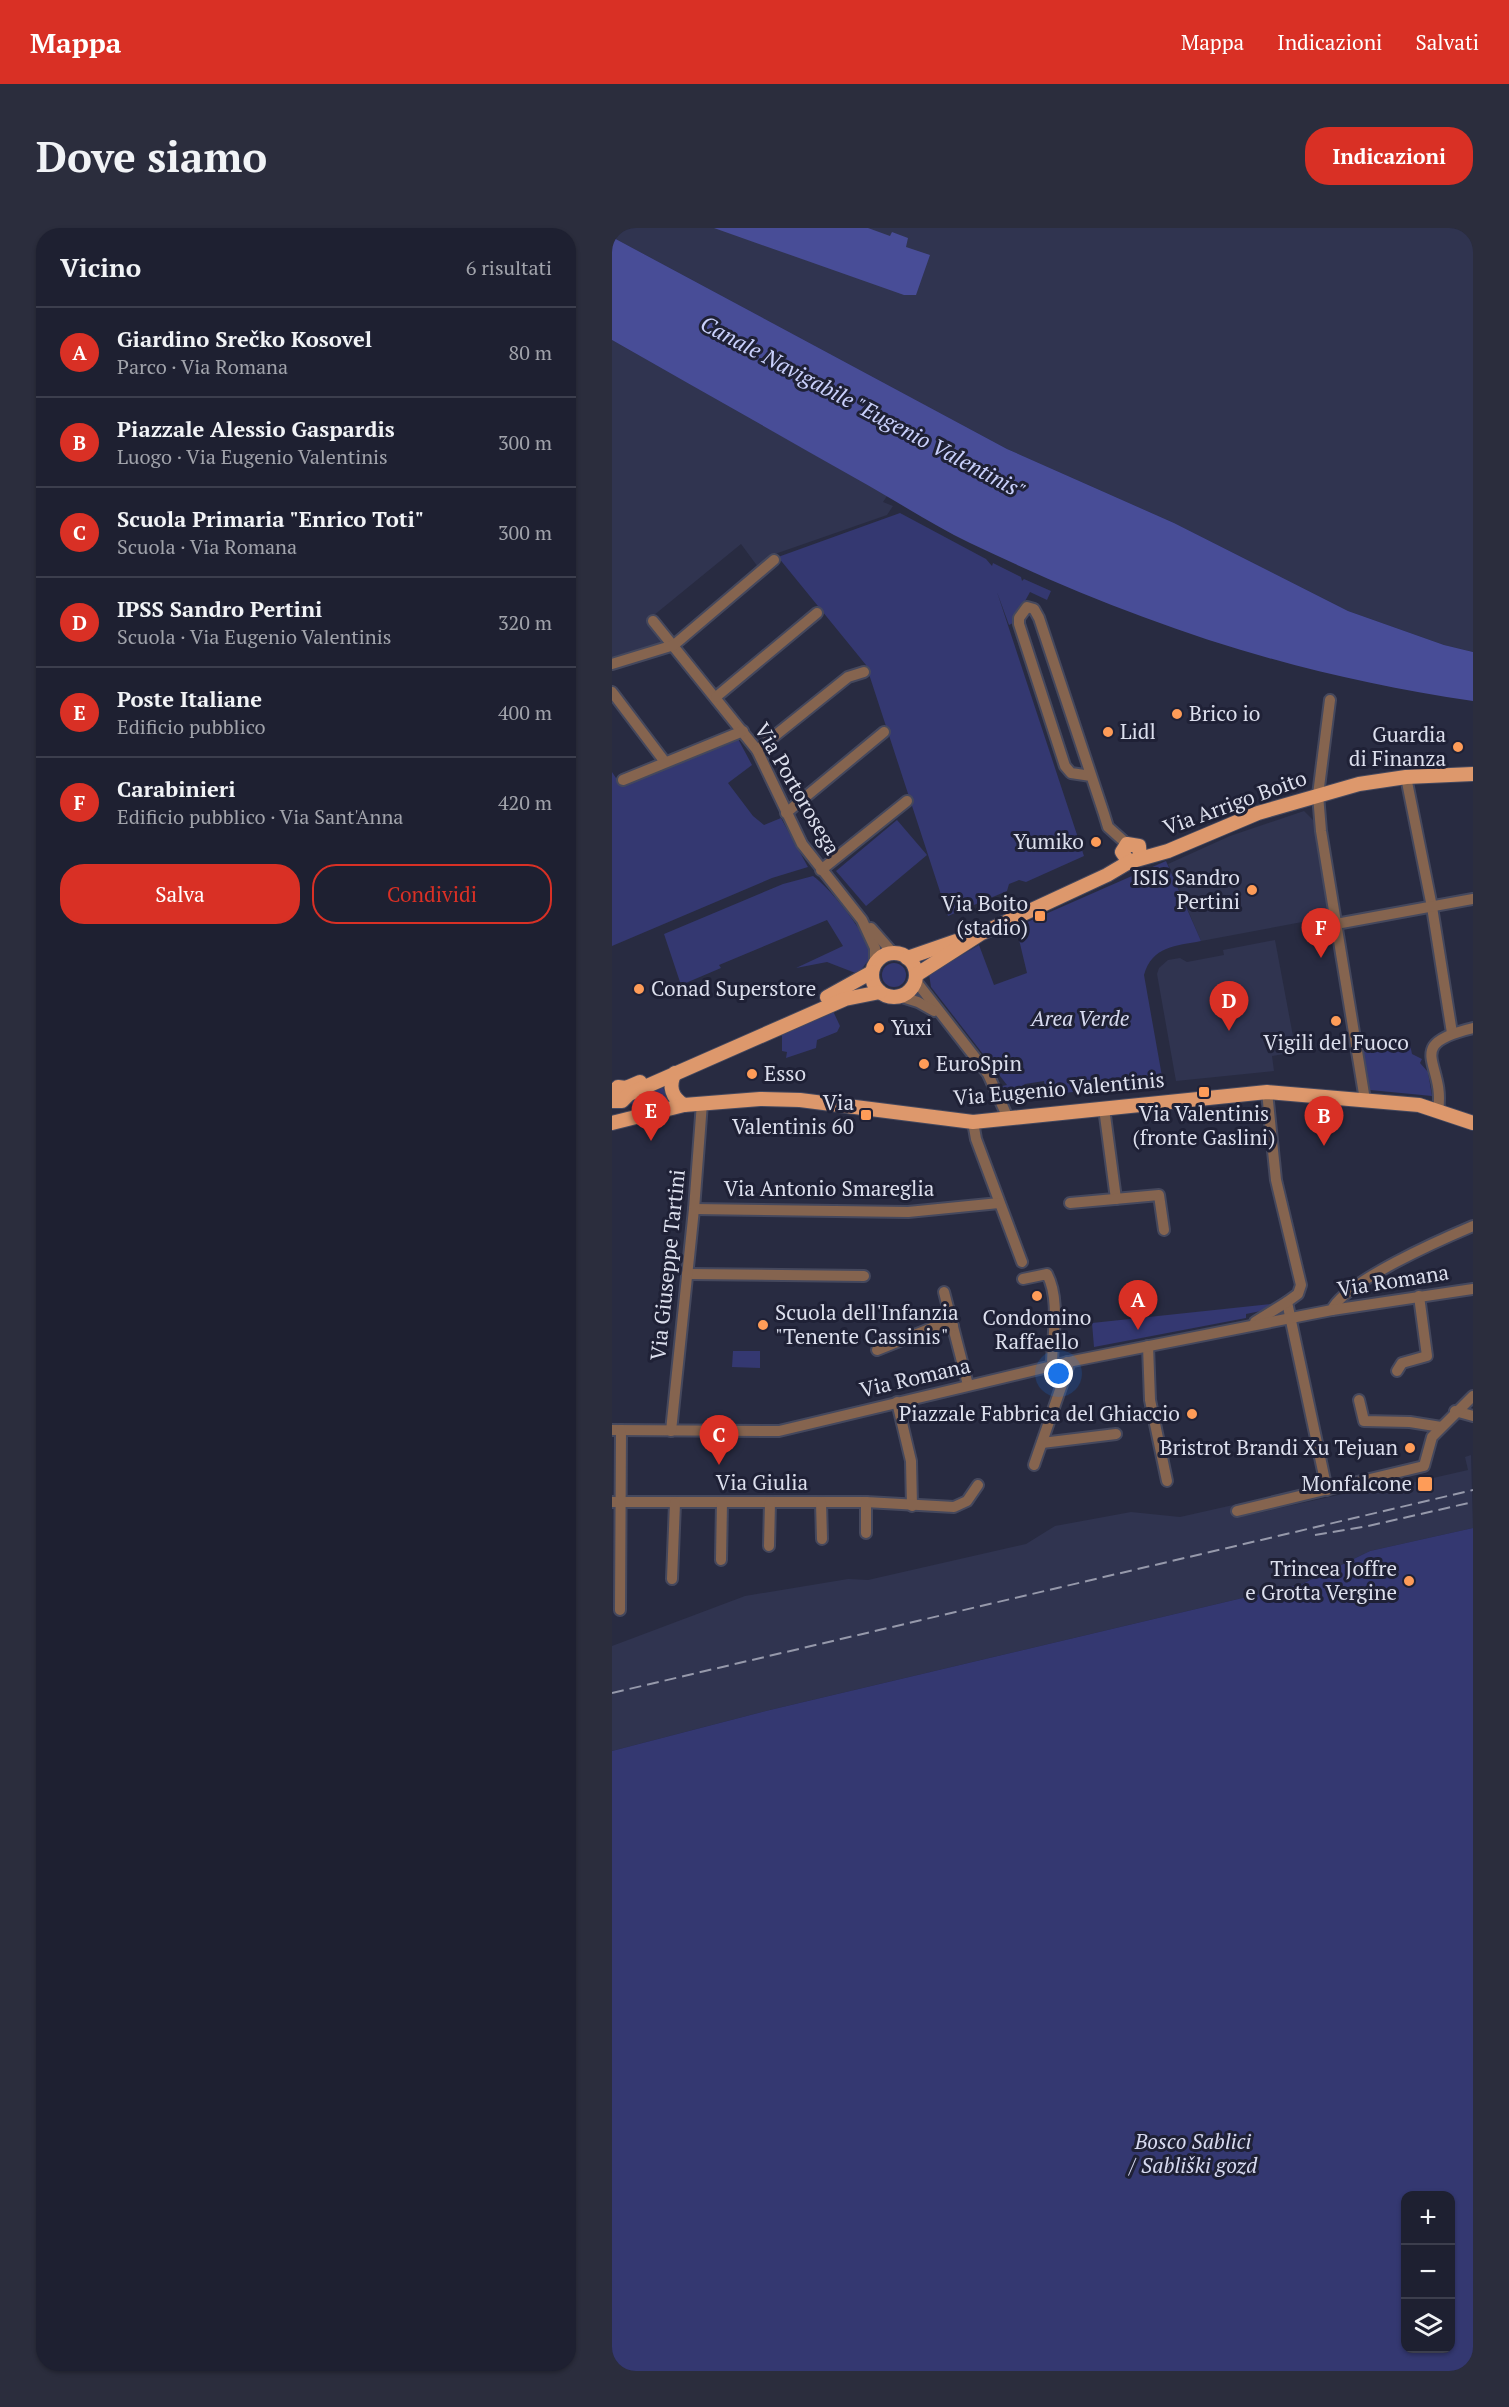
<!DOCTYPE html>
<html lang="it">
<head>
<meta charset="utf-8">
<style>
  body { margin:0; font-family:"PT Serif",serif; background:#2b2d3d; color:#f1f3f6 }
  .controls { position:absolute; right:18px; bottom:18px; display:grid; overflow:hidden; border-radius:12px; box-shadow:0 2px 4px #0004 }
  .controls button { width:54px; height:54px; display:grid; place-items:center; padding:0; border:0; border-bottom:2px solid #3c3e4d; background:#1e2031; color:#f1f3f6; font:30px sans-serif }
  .you { position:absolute; left:447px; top:1146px; width:21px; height:21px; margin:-15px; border:4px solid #fff; border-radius:50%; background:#1a73e8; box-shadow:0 0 0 9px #1a73e833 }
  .badge { display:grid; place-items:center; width:39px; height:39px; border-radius:50%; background:#d93025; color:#fff; font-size:20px; font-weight:700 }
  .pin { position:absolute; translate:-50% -50px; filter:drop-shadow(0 2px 3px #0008) }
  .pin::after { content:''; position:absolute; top:32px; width:21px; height:18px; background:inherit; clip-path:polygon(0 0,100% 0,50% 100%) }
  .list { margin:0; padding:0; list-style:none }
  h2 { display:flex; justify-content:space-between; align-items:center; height:78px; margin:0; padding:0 24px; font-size:26px }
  h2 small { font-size:20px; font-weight:400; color:#a1a3ab }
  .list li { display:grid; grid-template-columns:39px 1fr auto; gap:18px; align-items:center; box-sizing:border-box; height:90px; padding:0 24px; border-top:2px solid #3c3e4d }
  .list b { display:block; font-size:22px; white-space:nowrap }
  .list p { margin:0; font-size:20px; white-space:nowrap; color:#a1a3ab }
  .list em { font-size:20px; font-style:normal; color:#a1a3ab }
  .actions { display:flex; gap:12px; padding:18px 24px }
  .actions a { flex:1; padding:14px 0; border:2px solid #d93025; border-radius:24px; text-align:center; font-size:21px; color:#d93025 }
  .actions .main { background:#d93025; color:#fff }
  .icon { flex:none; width:33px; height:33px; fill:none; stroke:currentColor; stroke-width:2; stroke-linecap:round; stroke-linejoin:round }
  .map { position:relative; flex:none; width:861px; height:2143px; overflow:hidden; border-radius:24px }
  header { display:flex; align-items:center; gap:36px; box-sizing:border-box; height:84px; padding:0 30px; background:#d93025; color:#fff }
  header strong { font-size:28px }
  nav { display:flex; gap:33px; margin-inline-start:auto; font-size:21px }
  .intro { display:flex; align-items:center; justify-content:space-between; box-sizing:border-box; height:144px; padding:0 36px }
  h1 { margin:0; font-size:42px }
  .button { padding:15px 27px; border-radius:24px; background:#d93025; color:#fff; font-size:21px; font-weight:700 }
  main { display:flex; gap:36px; padding:0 36px }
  aside { flex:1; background:#1e2031; border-radius:24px; box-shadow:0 2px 4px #0004 }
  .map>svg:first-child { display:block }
</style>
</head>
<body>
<header>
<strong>Mappa</strong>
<nav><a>Mappa</a><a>Indicazioni</a><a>Salvati</a></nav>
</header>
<div class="intro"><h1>Dove siamo</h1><a class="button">Indicazioni</a></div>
<main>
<aside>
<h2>Vicino<small>6 risultati</small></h2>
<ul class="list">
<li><span class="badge">A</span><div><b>Giardino Srečko Kosovel</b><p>Parco · Via Romana</p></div><em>80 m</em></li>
<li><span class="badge">B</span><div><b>Piazzale Alessio Gaspardis</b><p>Luogo · Via Eugenio Valentinis</p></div><em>300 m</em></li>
<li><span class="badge">C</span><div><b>Scuola Primaria &quot;Enrico Toti&quot;</b><p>Scuola · Via Romana</p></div><em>300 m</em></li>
<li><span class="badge">D</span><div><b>IPSS Sandro Pertini</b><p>Scuola · Via Eugenio Valentinis</p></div><em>320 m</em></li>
<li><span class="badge">E</span><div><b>Poste Italiane</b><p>Edificio pubblico</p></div><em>400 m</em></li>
<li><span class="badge">F</span><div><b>Carabinieri</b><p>Edificio pubblico · Via Sant'Anna</p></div><em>420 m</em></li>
</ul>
<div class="actions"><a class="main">Salva</a><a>Condividi</a></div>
</aside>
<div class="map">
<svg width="861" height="2143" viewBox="0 0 861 2143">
  <rect width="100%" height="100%" fill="#282b41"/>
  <g fill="#303450">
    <path d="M 0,0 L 861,0 L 861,424 L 832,417 L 736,383 L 562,295 L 395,221 L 0,9 Z"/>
    <path d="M 0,112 L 275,268 L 271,274 L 281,278 L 275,287 L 160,327 L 146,339 L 129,316 L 36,392 L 52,414 L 0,429 Z"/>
    <path d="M 692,583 L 702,593 L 717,689 L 589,713 L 556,636 L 618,608 Z"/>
    <path d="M 663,712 L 684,824 L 660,828 L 662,843 L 564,853 L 545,746 L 547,740 L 556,732 L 568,730 L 575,734 L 612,727 L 611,722 Z"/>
    <path d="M 859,1227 L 861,1300 L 758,1323 L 690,1356 L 158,1482 L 0,1523 L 0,1418 L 133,1368 L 236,1351 L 256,1352 L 414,1316 L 443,1298 L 519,1284 L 568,1289 L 630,1275 L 633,1288 L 784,1254 L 786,1258 L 856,1242 L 853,1229 Z"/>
  </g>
  <g fill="#343871" fill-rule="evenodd">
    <path d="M 288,285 L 374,331 L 380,338 L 381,335 L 409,349 L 410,353 L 412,351 L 439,363 L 435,372 L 418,364 L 401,395 L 397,397 L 385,364 L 472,628 L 414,654 L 407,652 L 397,656 L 395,663 L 336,688 L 254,437 L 166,329 Z"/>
    <path d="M 125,509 L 140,537 L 116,555 L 141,588 L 152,597 L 169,590 L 196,639 L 160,650 L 0,718 L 0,544 L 10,559 Z"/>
    <path d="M 285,592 L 315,627 L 254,678 L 224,643 Z"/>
    <path d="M 554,633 L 589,713 C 564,718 540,718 532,747 L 551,854 L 434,867 L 432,853 L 413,856 L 396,867 L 390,858 L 395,857 L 319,759 L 317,746 L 367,717 L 382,757 L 415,745 L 404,699 Z"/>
    <path d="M 201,648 C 218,660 260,710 258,730 L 246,746 L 215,734 L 184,740 L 231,718 L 215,692 L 107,737 L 109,740 L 69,757 L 52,706 L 171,656 Z"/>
    <circle cx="282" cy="747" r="12"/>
    <path d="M 221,783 L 228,798 L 225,804 L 205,812 L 204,820 L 174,830 L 175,824 L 170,823 L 170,804 Z"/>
    <path d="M 797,812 L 800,826 L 810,831 L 808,835 L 816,844 L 820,868 L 758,862 L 750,823 Z"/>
    <path d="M 50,858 L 59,874 L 24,884 L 18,873 Z"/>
    <path d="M 659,1076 L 649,1083 L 634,1086 L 634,1090 L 482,1119 L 480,1095 Z"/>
    <path d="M 121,1123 L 148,1123 L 148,1140 L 120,1139 Z"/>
    <path d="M 861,1300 L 861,2143 L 0,2143 L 0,1523 L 158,1482 L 690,1356 L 758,1323 ZM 794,1968 L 838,1968 L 838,2120 L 794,2120 Z"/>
  </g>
  <g fill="#484d97">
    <path d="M 102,0 L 256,0 L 278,8 L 280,4 L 296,10 L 294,19 L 318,27 L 304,67 L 292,67 Z"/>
    <path d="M 0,9 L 395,221 L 562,295 L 736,383 L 832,417 L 861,424 L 861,473 C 679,447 523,394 358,315 C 319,296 281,271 243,250 C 162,204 81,158 0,112 Z"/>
  </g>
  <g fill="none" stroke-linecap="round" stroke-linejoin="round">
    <g stroke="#45485d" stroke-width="14">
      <g id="minor">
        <path d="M 41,393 L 145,522 L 190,616 L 250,692 L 263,720 L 263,735"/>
        <path d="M 0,436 L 62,417 L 162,332"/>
        <path d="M 0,464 L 53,534"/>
        <path d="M 104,469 L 205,385"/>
        <path d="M 718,472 L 706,567 L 709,603 L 753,872"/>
        <path d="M 145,522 L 236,449 L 252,444"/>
        <path d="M 479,548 L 459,545 L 453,538 L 407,396 L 407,390 L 415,379 L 422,381 L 427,390 L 492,586 L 496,599 L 515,616"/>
        <path d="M 794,549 L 820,679 L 840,805"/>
        <path d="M 11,552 L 131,503"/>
        <path d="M 174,585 L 272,504"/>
        <path d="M 209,642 L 295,573"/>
        <path d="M 724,696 L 861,671"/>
        <path d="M 259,700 L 281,725"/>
        <path d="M 303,752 L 376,846 L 396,890"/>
        <path d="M 287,768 L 306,774 L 322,783"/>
        <path d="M 655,864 L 664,952 L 689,1057 L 686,1066 L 675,1074 L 715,1262"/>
        <path d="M 492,880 L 504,971"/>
        <path d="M 826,882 C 834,835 789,817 861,800"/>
        <path d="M 361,894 L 364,911 L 410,1034"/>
        <path d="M 458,975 L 547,967 L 552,1002"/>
        <path d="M 82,981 L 296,984 L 387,975"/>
        <path d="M 75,1046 L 252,1048"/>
        <path d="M 411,1051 L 435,1046 C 449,1073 440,1109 440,1137"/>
        <path d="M 332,1064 L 356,1157"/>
        <path d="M 720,1082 C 732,1054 830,1011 861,998"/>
        <path d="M 643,1094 L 675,1074"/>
        <path d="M 536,1118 L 538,1172 L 555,1253"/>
        <path d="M 265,1122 L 335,1094 L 341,1098"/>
        <path d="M 785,1143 L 790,1135 L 815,1128 L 807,1068"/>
        <path d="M 747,1172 L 752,1193 L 798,1194 L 829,1199"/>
        <path d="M 285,1174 L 299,1233 L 300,1278"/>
        <path d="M 843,1183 L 861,1188"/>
        <path d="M 0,1202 L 167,1203 L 461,1133 L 720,1082 L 861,1061"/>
        <path d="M 59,1203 L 82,981 L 90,875"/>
        <path d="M 430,1215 L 504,1206"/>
        <path d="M 422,1237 L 456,1139 L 455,1134"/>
        <path d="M 0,1274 L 254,1274 L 342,1279 L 355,1273 L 366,1257"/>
        <path d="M 209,1274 L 210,1311"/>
        <path d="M 625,1283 L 812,1238 L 820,1209 L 861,1168"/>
        <path d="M 254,1305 L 254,1274"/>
        <path d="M 157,1318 L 158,1274"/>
        <path d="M 109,1332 L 110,1274"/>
        <path d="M 60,1351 L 63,1275"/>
        <path d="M 8,1382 L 9,1202"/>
      </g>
    </g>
    <g stroke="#45485d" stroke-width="16">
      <g id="major">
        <path d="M 517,634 L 510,624 L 515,616 L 527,618 L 528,630"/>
        <circle cx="282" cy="747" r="22"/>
        <path d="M 295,730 L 344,713"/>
        <path d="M 304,747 L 368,706 L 495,647 L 517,634 L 556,623 L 646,585 L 747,556 L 794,549 L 861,546"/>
        <path d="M 215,769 L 260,744"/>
        <path d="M 63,845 C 56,858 60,870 72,877"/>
        <path d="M 0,866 L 6,859 L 14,860 L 28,854"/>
        <path d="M 0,873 L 10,873 L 17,866 L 233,771 L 268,764"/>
        <path d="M 0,895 L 72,877 L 148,871 L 188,872 L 361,894 L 655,864 L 807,877 L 861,895"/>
      </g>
    </g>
    <use href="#minor" stroke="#85644f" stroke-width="10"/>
    <use href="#major" stroke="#dd986c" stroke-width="14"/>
    <g stroke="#9699ab" stroke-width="2" stroke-dasharray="12 6" stroke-linecap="butt">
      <path d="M 703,1307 L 756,1298 L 861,1274"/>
      <path d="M 0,1465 L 861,1262"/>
    </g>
  </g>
  <g fill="#fe9c58" stroke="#1f2136" stroke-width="2">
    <circle cx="565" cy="486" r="6"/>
    <circle cx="496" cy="504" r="6"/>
    <circle cx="846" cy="519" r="6"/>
    <circle cx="484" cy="614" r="6"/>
    <circle cx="640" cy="662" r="6"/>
    <rect x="422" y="682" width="12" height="12" rx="3"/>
    <circle cx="27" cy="761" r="6"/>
    <circle cx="724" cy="793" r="6"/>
    <circle cx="267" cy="800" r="6"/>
    <circle cx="312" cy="836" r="6"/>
    <circle cx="140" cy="846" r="6"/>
    <rect x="586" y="858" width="12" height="12" rx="3"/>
    <rect x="248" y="881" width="12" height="12" rx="3"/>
    <circle cx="425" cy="1068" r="6"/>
    <circle cx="151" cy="1097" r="6"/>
    <circle cx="580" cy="1186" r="6"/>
    <circle cx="798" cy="1220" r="6"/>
    <rect x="805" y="1248" width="16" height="16" rx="3"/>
    <circle cx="797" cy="1353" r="6"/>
  </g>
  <g text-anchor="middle" stroke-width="6" stroke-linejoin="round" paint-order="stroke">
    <g font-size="21" fill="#dcdfed" stroke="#1f2136" text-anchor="end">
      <text x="577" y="493" text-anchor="start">Brico io</text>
      <text x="508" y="511" text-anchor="start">Lidl</text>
      <text x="834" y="514">Guardia<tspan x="834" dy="24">di Finanza</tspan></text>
      <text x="472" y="621">Yumiko</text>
      <text x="628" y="657">ISIS Sandro<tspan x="628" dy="24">Pertini</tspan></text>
      <text x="416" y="683">Via Boito<tspan x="416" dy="24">(stadio)</tspan></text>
      <text x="39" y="768" text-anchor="start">Conad Superstore</text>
      <text x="279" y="807" text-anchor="start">Yuxi</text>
      <text x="724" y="822" text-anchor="middle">Vigili del Fuoco</text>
      <text x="324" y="843" text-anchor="start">EuroSpin</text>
      <text x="152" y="853" text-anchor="start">Esso</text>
      <text x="242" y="882">Via<tspan x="242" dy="24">Valentinis 60</tspan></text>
      <text x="592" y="893" text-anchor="middle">Via Valentinis<tspan x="592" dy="24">(fronte Gaslini)</tspan></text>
      <text x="163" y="1092" text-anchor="start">Scuola dell'Infanzia<tspan x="163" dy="24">"Tenente Cassinis"</tspan></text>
      <text x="425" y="1097" text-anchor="middle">Condomino<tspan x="425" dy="24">Raffaello</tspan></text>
      <text x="568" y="1193">Piazzale Fabbrica del Ghiaccio</text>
      <text x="786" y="1227">Bristrot Brandi Xu Tejuan</text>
      <text x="800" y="1263">Monfalcone</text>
      <text x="785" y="1348">Trincea Joffre<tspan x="785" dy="24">e Grotta Vergine</tspan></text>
    </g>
    <g font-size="21" fill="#dcdfed" stroke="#1f2136">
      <text transform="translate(185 561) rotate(60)" y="7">Via Portorosega</text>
      <text transform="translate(623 575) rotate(-20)" y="7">Via Arrigo Boito</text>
      <text transform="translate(447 861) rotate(-5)" y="7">Via Eugenio Valentinis</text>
      <text x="217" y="968">Via Antonio Smareglia</text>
      <text transform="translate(56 1037) rotate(-84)" y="7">Via Giuseppe Tartini</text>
      <text transform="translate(781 1053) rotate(-9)" y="7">Via Romana</text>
      <text transform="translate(303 1150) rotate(-13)" y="7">Via Romana</text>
      <text x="150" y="1262">Via Giulia</text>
    </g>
    <g font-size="21" font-style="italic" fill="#d7daf0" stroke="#1f2136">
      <text x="468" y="798">Area Verde</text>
      <text x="581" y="1921">Bosco Sablici<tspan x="581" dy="24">/ Sabliški gozd</tspan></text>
    </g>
    <g font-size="22" font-style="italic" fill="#c9d0fb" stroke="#1f2136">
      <text transform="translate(251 179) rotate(28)" y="8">Canale Navigabile "Eugenio Valentinis"</text>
    </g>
  </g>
</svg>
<div class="controls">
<button>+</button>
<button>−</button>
<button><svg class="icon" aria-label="layers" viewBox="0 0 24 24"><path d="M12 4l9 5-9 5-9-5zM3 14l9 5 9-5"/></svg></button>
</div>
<div class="you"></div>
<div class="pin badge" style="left:526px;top:1102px">A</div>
<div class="pin badge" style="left:712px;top:918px">B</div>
<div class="pin badge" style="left:107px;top:1237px">C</div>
<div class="pin badge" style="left:617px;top:803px">D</div>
<div class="pin badge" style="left:39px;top:913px">E</div>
<div class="pin badge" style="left:709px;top:730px">F</div>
</div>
</main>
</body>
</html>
